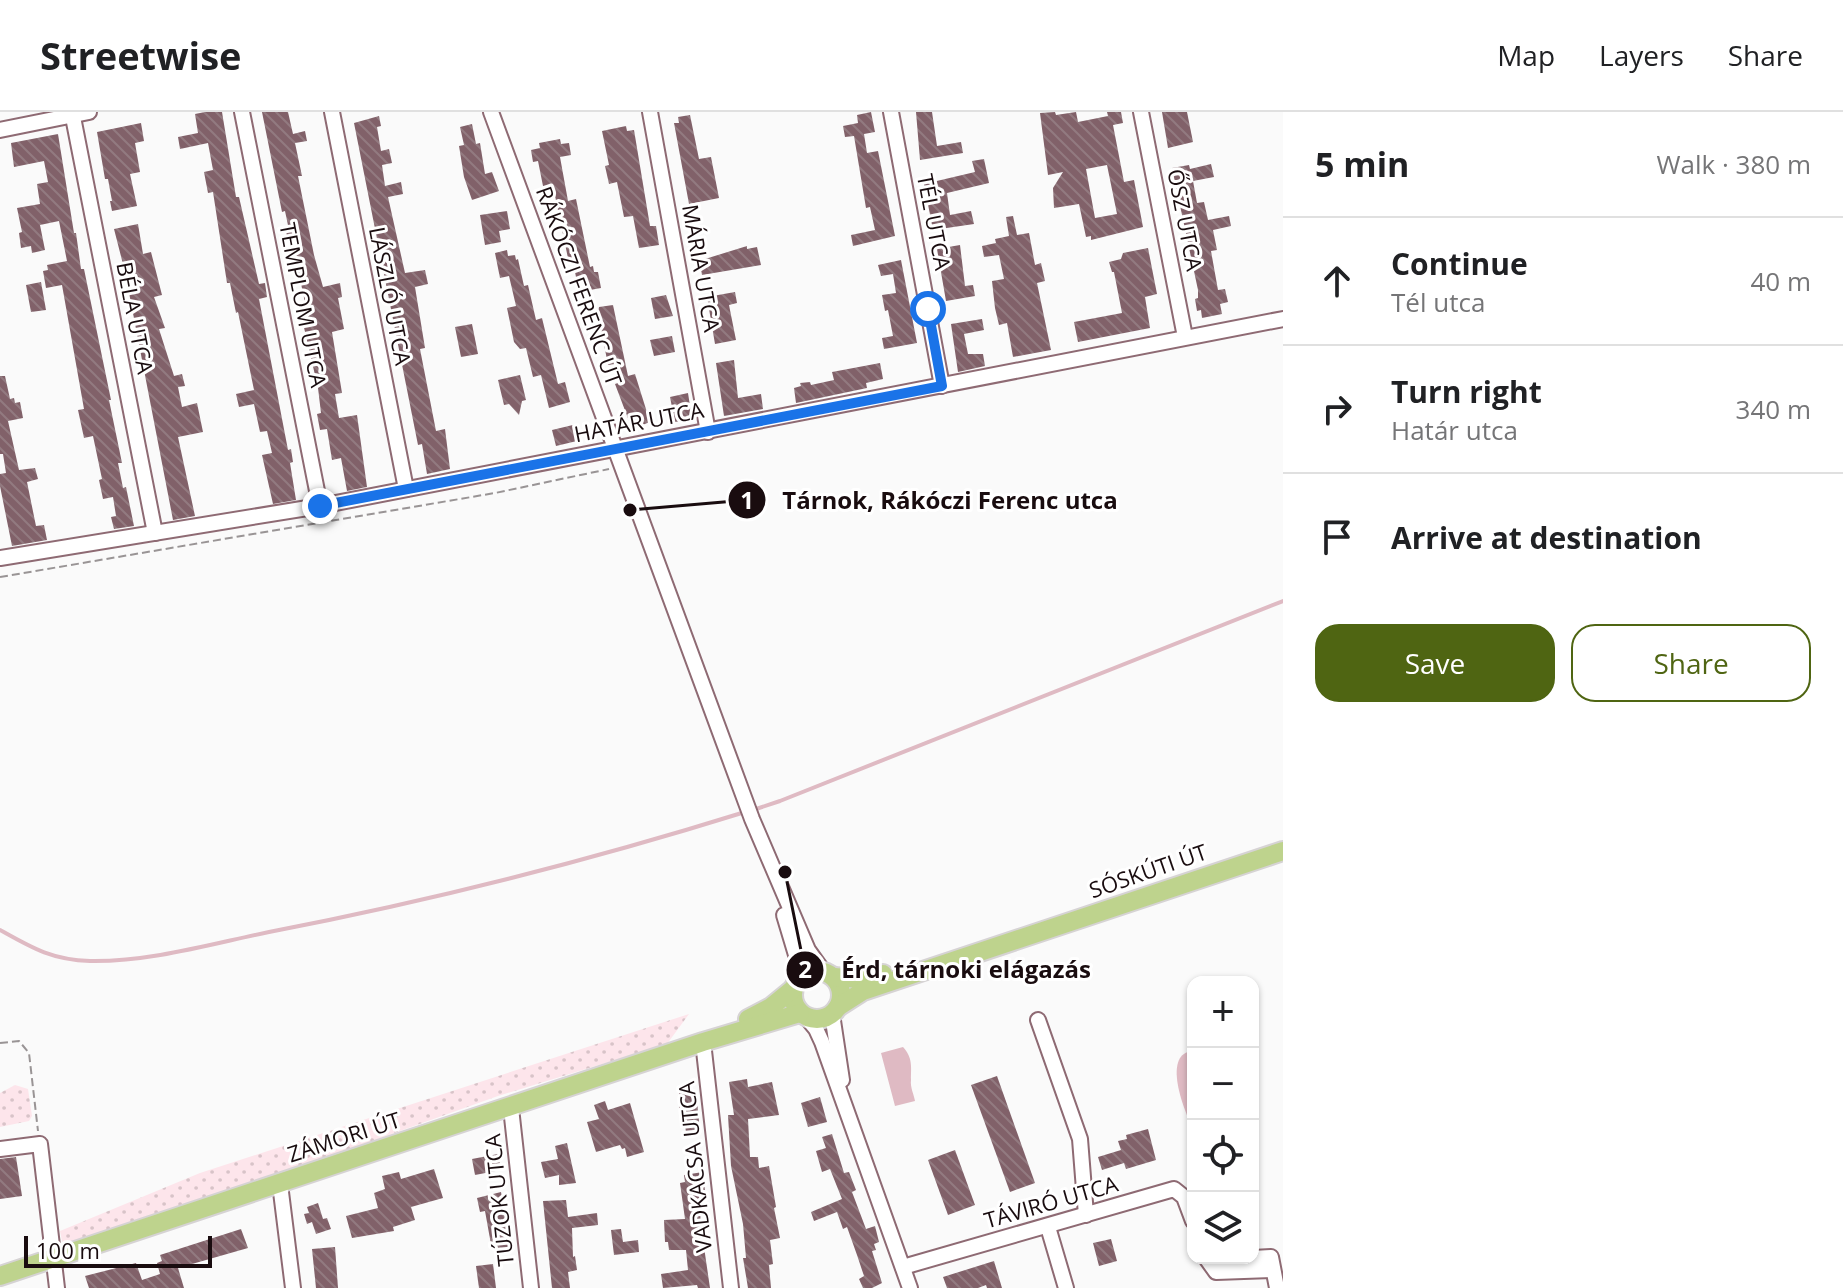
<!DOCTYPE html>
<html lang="en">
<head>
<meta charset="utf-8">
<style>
  body { margin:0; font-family:"Open Sans",sans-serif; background:#f6f6f6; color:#202124 }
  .controls { position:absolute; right:24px; bottom:24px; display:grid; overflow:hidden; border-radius:16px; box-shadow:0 2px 6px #0004 }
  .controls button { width:72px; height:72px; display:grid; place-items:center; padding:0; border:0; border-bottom:2px solid #e0e0e0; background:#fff; color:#202124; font:40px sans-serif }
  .scale { position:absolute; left:24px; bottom:20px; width:188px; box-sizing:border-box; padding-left:8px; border:4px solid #190c0f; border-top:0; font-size:22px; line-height:28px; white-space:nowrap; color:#190c0f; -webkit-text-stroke:6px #fff; paint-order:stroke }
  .stop { position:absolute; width:24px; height:24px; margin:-18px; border:6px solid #1a73e8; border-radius:50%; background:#fff }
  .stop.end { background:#1a73e8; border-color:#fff; box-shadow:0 2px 8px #0008 }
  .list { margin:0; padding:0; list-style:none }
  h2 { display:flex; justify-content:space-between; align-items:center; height:104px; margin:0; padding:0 32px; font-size:34px }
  h2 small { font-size:26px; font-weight:400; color:#757577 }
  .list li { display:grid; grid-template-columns:52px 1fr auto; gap:24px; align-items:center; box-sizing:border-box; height:128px; padding:0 32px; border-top:2px solid #e0e0e0 }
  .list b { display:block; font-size:30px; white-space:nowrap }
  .list p { margin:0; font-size:26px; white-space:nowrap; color:#757577 }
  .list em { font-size:26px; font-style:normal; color:#757577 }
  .actions { display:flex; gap:16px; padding:24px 32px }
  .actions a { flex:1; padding:18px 0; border:2px solid #4f6512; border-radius:24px; text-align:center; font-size:28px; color:#4f6512 }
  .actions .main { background:#4f6512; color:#fff }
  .icon { flex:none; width:44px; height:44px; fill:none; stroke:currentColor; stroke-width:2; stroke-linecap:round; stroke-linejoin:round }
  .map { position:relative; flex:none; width:1283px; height:1176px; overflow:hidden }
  header { display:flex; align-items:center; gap:48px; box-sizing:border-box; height:112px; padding:0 40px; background:#fff; border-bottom:2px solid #e0e0e0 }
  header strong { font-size:38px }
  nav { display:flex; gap:44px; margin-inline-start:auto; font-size:28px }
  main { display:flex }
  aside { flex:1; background:#fff }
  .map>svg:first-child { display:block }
</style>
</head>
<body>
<header>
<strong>Streetwise</strong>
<nav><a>Map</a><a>Layers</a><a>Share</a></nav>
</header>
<main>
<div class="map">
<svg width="1283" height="1176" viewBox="0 0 1283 1176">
  <defs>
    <pattern id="grass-dots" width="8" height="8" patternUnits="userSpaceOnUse" patternTransform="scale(2)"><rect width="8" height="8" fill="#fde5eb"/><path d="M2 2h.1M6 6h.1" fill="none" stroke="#d8c3c8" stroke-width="1.8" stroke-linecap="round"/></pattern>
    <pattern id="building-back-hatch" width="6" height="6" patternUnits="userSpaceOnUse" patternTransform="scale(2)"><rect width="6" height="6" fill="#816169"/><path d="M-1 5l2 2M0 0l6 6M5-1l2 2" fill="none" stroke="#927a80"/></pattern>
  </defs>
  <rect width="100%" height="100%" fill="#fafafa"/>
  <g fill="url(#grass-dots)">
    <path d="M 689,902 L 667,932 L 498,984 L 330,1044 L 63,1134 L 60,1119 L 200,1061 Z"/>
    <path d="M 15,973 L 28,977 L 32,1004 L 29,1009 L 0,1015 L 0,981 Z"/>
  </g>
  <g fill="#dfbac3">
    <path d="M 903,935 C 913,946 911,955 911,968 C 910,975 914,983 915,989 L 895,994 L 881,941 Z"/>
    <path d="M 1193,939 L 1193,1012 L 1190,1010 C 1182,993 1163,941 1193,939 Z"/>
  </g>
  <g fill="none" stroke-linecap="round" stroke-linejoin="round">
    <g stroke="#dfbac3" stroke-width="4">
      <path d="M 753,698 L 780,689 L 1283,489"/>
      <path d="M 0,818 C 32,836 52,848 90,849 C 150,850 211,832 269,820 C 430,789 588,749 745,700"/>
    </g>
  </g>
  <g fill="url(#building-back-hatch)" fill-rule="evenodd">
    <path d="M 205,0 L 222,0 L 236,85 L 239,85 L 259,172 L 265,171 L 267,185 L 259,187 L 288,338 L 291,337 L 293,350 L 290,351 L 296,388 L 273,392 L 262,343 L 272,341 L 267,319 L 260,320 L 254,292 L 239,295 L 236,282 L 254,278 L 238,200 L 236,201 L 230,171 L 227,171 L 213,80 L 208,81 L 204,60 L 213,58 L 208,31 L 180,37 L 178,25 L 198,21 L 195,2 Z"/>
    <path d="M 262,0 L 288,0 L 293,22 L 305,19 L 307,29 L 295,31 L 302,64 L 298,64 L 314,143 L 323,175 L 340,171 L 342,185 L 338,186 L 344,217 L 332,220 L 342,281 L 335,282 L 339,306 L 357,303 L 367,375 L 347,379 L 341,346 L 332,348 L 327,317 L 320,318 L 317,302 L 321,301 L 318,276 L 302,207 L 308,205 L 299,162 L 294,163 L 286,119 L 289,118 L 285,99 L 282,100 Z"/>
    <path d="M 871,0 L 875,20 L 864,22 L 867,41 L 878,39 L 895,124 L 853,134 L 851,123 L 875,118 L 870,95 L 866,96 L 854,24 L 845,25 L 843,14 L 858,11 L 857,3 Z"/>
    <path d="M 916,0 L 932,0 L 937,34 L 961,30 L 963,41 L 920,48 Z"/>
    <path d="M 1055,0 L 1056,3 L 1076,0 L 1078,10 L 1108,4 L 1107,0 L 1121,0 L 1123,11 L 1113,13 L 1124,70 L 1134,68 L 1143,115 L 1091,128 L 1091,124 L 1086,125 L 1079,92 L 1054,96 L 1053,76 L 1063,60 L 1048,63 L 1040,1 ZM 1107,53 L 1117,102 L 1095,106 L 1086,57 Z"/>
    <path d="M 1162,0 L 1187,0 L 1193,30 L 1168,36 Z"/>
    <path d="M 690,3 L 699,47 L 711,45 L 719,86 L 689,92 L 674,11 L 679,11 L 678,5 Z"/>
    <path d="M 379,4 L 381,14 L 377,15 L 381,39 L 389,37 L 392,51 L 382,53 L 385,74 L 401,70 L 403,82 L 388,85 L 405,161 L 425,158 L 428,172 L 415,175 L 425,236 L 420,237 L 436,319 L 445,317 L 450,357 L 427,362 L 422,332 L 418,333 L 354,11 Z"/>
    <path d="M 141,11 L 144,29 L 135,31 L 140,60 L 130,62 L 137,94 L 112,99 L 110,89 L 112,89 L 108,67 L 105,67 L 97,20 Z"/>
    <path d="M 472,12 L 476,32 L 480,31 L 485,62 L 492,60 L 499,79 L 472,88 L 464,65 L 459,34 L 464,33 L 460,15 Z"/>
    <path d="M 626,14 L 627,19 L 634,18 L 650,114 L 656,114 L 659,133 L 639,136 L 633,104 L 624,105 L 617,70 L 609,72 L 605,54 L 609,53 L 602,19 Z"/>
    <path d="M 58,22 L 74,121 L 76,121 L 81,157 L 84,157 L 111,288 L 109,288 L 122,351 L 118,351 L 123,376 L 126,375 L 134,414 L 114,417 L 111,405 L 116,404 L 113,385 L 103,387 L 99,368 L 102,367 L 93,324 L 84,326 L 78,298 L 84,297 L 62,173 L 46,176 L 43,159 L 48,158 L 47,153 L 67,149 L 59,109 L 40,113 L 45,138 L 32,141 L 31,134 L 21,136 L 19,121 L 22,120 L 17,96 L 40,92 L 37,72 L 48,70 L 44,49 L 14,55 L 11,31 Z"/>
    <path d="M 560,27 L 561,32 L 569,31 L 571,43 L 560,45 L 568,89 L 576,87 L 590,155 L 593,154 L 594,160 L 598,160 L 601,176 L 579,180 L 573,150 L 569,151 L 554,79 L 551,73 L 543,74 L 538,49 L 533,50 L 531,38 L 540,36 L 539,31 Z"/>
    <path d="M 984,47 L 989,71 L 947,81 L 950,103 L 971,99 L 974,112 L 933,118 L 924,72 L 975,60 L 972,49 Z"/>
    <path d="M 1211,52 L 1214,65 L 1193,69 L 1197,91 L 1204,90 L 1208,108 L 1229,104 L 1231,114 L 1213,118 L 1217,138 L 1211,139 L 1218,178 L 1225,177 L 1228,190 L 1220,192 L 1222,202 L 1202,206 L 1201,198 L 1197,199 L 1195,187 L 1198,186 L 1198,178 L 1172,56 L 1189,53 L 1190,57 Z"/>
    <path d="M 507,99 L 510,117 L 499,119 L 501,130 L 485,133 L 480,103 Z"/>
    <path d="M 1013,104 L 1017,123 L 1029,121 L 1035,153 L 1041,151 L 1045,169 L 1037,171 L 1051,238 L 1013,245 L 1007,211 L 999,213 L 995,196 L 992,169 L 1004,167 L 999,143 L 984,145 L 982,134 L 996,131 L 995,127 L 1009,124 L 1006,105 Z"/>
    <path d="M 138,112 L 143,142 L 151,140 L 162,183 L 154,185 L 165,216 L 159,217 L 174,264 L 182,262 L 185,274 L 178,275 L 182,295 L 197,291 L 203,320 L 178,325 L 195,404 L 173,408 L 125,160 L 114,117 Z"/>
    <path d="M 960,133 L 965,174 L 973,173 L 975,184 L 946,189 L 937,137 Z"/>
    <path d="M 747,134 L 747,137 L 757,135 L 761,153 L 702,163 L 700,152 L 706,151 L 705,147 Z"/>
    <path d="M 1148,136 L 1157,182 L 1145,185 L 1150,216 L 1078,230 L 1074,210 L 1122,201 L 1114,160 L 1112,160 L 1109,150 L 1121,147 L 1123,141 Z"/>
    <path d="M 507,138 L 508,144 L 515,143 L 516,148 L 518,147 L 524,174 L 528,173 L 536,208 L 542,206 L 558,272 L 565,270 L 570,290 L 549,296 L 541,263 L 533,265 L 526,236 L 520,237 L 514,230 L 507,196 L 516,194 L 509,164 L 500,166 L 495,141 Z"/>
    <path d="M 901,148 L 917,231 L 884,237 L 882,226 L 893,224 L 888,198 L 885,199 L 882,183 L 896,181 L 893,162 L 881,164 L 878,153 Z"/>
    <path d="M 41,170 L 46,198 L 31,200 L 26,173 Z"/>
    <path d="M 735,180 L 737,191 L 729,193 L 736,228 L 715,232 L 707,185 Z"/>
    <path d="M 666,183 L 673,204 L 655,207 L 651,186 Z"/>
    <path d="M 613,193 L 628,264 L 635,262 L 650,310 L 632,317 L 615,272 L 621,270 L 615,252 L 608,253 L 598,201 L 599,195 Z"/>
    <path d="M 982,207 L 984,218 L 964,222 L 968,242 L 983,242 L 985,254 L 958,260 L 951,212 Z"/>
    <path d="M 472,212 L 478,242 L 461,245 L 455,215 Z"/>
    <path d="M 672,224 L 675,240 L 654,244 L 650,228 Z"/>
    <path d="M 734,248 L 738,286 L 761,282 L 763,297 L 724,304 L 716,251 Z"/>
    <path d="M 880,251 L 883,267 L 866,271 L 867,276 L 796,291 L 794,276 L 801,274 L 800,271 L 810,270 L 811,273 L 834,268 L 832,260 Z"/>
    <path d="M 520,263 L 526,288 L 522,289 L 519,303 L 509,292 L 504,293 L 498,268 Z"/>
    <path d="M 0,264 L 5,264 L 10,287 L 14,286 L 15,291 L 20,290 L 23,306 L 8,309 L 19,358 L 35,356 L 38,367 L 27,370 L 36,414 L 44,413 L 47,428 L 12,434 L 0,374 L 0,362 L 6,361 L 3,342 L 0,342 Z"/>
    <path d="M 688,281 L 692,307 L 675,310 L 670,285 Z"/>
    <path d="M 577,312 L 581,328 L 556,334 L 552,318 Z"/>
    <path d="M 997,964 L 1035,1071 L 1010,1080 L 971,973 Z"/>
    <path d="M 747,967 L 748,975 L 772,970 L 779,1003 L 748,1007 L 750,1045 L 758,1045 L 759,1056 L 769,1054 L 776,1095 L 774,1096 L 780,1126 L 770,1128 L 773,1152 L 769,1153 L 771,1176 L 748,1176 L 743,1146 L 746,1146 L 743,1112 L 731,1054 L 728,1003 L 734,1003 L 729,970 Z"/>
    <path d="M 696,978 L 700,1020 L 686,1021 L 684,1002 L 679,1002 L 679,980 Z"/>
    <path d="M 820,985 L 827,1010 L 808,1015 L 801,991 Z"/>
    <path d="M 605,989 L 608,998 L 630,991 L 644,1040 L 627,1045 L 625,1036 L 622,1037 L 620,1033 L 596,1040 L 587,1010 L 599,1007 L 594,993 Z"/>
    <path d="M 1148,1017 L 1156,1048 L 1126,1057 L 1124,1051 L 1102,1058 L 1098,1045 L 1121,1038 L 1118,1029 L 1127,1027 L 1126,1023 Z"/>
    <path d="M 832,1022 L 844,1061 L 849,1060 L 856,1078 L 852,1080 L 866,1117 L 875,1114 L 879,1130 L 874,1132 L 876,1138 L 872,1139 L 882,1171 L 872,1176 L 863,1176 L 859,1167 L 864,1164 L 857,1143 L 847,1115 L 843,1117 L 837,1100 L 814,1109 L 811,1100 L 842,1087 L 830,1057 L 822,1060 L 816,1039 L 826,1036 L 822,1025 Z"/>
    <path d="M 567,1031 L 576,1071 L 559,1073 L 559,1063 L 545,1066 L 541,1050 L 558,1047 L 555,1034 Z"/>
    <path d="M 955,1038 L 975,1093 L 948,1103 L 928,1048 Z"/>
    <path d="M 498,1042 L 501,1058 L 475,1063 L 472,1047 Z"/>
    <path d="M 16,1045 L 22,1084 L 0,1087 L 0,1047 Z"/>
    <path d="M 434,1057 L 443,1086 L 411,1095 L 415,1108 L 393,1115 L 394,1119 L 352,1126 L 346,1104 L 378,1096 L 374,1081 L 385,1077 L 382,1064 L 399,1060 L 401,1067 Z"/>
    <path d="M 703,1060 L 705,1078 L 699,1079 L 701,1117 L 705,1116 L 704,1135 L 710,1176 L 698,1176 L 697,1173 L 663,1176 L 661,1162 L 688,1158 L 686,1138 L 669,1138 L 668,1130 L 665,1130 L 664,1108 L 685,1107 L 680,1071 L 685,1070 L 684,1063 Z"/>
    <path d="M 501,1080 L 511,1135 L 492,1138 L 485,1099 L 480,1100 L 477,1086 Z"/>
    <path d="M 566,1088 L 568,1105 L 597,1101 L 598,1113 L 572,1116 L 573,1145 L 575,1144 L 577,1158 L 568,1160 L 570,1176 L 552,1176 L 543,1089 Z"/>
    <path d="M 318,1091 L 323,1107 L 327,1106 L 331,1117 L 316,1122 L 312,1110 L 307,1112 L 304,1102 L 309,1101 L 307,1095 Z"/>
    <path d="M 241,1117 L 248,1136 L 178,1156 L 184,1176 L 89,1176 L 85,1164 L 136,1151 L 142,1168 L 160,1162 L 157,1151 L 162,1149 L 160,1143 Z"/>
    <path d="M 621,1117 L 623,1130 L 638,1128 L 639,1140 L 614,1143 L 611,1118 Z"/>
    <path d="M 1111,1127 L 1117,1149 L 1099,1154 L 1093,1131 Z"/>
    <path d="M 335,1135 L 338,1176 L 316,1176 L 312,1137 Z"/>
    <path d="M 994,1149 L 1002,1176 L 987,1176 L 986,1173 L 978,1176 L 947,1176 L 943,1165 Z"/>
    <path d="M 493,1152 L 496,1176 L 479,1176 L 476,1154 Z"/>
  </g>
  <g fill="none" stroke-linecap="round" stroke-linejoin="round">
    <g stroke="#8e6a73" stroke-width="18">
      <g id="minor">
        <path d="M 72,0 L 155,421"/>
        <path d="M 242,0 L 320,394"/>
        <path d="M 332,0 L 406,377"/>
        <path d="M 491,0 L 752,707 L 808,838 L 823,859"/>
        <path d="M 650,0 L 708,320"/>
        <path d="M 891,0 L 942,274"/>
        <path d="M 1141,0 L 1185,225"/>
        <path d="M 0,18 L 89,0"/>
        <path d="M 0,446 L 320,394 L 1283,207"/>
        <path d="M 784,803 L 796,843 L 799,866"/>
        <path d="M 832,902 L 842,968"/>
        <path d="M 807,906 L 816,917 L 822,930 L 910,1176"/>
        <path d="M 1038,908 L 1080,1027 L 1086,1103"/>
        <path d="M 703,930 L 731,1176"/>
        <path d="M 511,996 L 531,1176"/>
        <path d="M 0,1037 L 40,1032 L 57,1176"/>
        <path d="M 280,1072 L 293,1176"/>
        <path d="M 1048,1115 L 1066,1176"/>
        <path d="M 1206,1146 L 1216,1160 L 1272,1158"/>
        <path d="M 1253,1146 L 1271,1145 L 1277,1176"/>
        <path d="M 1211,1152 L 1230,1151 L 1248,1146"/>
        <path d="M 903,1155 L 1174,1077 L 1184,1085 L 1193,1109"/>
      </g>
    </g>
    <g stroke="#d6d3d4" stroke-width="22">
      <g id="major">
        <circle cx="817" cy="883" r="24"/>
        <path d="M 834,865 L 860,867 L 883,862"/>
        <path d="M 838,895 L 863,879 L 1283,739"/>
        <path d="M 748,907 L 771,895 L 793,877"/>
        <path d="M 0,1164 L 703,930 L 800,901"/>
      </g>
    </g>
    <g stroke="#999495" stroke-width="2" stroke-dasharray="8 4" stroke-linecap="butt">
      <path d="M 0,465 L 495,381 L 609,357"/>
      <path d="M 0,931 L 19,929 L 29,941 L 38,1019"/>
    </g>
    <use href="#minor" stroke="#fff" stroke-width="14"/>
    <use href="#major" stroke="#bed38d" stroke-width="18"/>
  </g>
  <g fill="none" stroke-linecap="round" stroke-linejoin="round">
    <path stroke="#1a73e8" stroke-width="10" d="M 320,394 L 942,274 L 928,197"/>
  </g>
  <g text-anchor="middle" stroke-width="6" stroke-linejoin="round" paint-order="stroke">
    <g font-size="22" fill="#190c0f" stroke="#fff">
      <text transform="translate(1185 108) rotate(79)" y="8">ŐSZ UTCA</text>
      <text transform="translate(934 110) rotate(79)" y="8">TÉL UTCA</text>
      <text transform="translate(701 156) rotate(80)" y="8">MÁRIA UTCA</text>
      <text transform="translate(579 174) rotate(70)" y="8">RÁKÓCZI FERENC ÚT</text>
      <text transform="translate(390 184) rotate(79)" y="8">LÁSZLÓ UTCA</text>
      <text transform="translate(303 193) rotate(79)" y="8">TEMPLOM UTCA</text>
      <text transform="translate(135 206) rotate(79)" y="8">BÉLA UTCA</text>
      <text transform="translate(639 310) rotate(-11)" y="8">HATÁR UTCA</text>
      <text transform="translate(1148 759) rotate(-19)" y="8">SÓSKÚTI ÚT</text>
      <text transform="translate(344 1025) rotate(-18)" y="8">ZÁMORI ÚT</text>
      <text transform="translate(695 1055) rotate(-96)" y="8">VADKACSA UTCA</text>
      <text transform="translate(499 1088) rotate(-96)" y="8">TÚZOK UTCA</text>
      <text transform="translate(1051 1090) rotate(-16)" y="8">TÁVIRÓ UTCA</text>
    </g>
  </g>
  <path fill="none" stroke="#190c0f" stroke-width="3" d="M630 398L747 388M785 760L805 858"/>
  <g fill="#190c0f" stroke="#fff" stroke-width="3">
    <circle cx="630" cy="398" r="8"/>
    <circle cx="785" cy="760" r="8"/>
    <circle cx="747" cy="388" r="20"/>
    <circle cx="805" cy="858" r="20"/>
  </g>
  <g font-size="24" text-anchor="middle" font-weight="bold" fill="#fff">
    <text x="747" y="397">1</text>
    <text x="805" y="866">2</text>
  </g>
  <g font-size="24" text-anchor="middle" font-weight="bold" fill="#190c0f" stroke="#fff" stroke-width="6" stroke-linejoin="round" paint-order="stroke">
    <text x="950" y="397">Tárnok, Rákóczi Ferenc utca</text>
    <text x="966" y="866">Érd, tárnoki elágazás</text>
  </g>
</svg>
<div class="controls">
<button>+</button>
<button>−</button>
<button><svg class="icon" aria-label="locate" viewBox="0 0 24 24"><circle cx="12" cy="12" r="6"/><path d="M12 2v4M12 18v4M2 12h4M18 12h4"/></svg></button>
<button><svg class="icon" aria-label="layers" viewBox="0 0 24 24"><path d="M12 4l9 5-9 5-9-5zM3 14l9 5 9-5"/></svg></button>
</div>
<div class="scale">100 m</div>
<div class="stop" style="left:928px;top:197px"></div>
<div class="stop end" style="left:320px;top:394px"></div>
</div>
<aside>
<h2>5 min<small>Walk · 380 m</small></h2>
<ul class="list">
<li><svg class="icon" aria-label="ahead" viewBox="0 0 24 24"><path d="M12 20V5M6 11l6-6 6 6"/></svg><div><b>Continue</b><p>Tél utca</p></div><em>40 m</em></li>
<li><svg class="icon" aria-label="right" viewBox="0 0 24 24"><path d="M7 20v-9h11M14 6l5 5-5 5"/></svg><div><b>Turn right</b><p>Határ utca</p></div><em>340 m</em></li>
<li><svg class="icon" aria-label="arrive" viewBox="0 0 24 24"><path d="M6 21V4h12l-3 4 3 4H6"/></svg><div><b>Arrive at destination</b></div></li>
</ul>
<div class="actions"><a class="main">Save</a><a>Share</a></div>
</aside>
</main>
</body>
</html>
